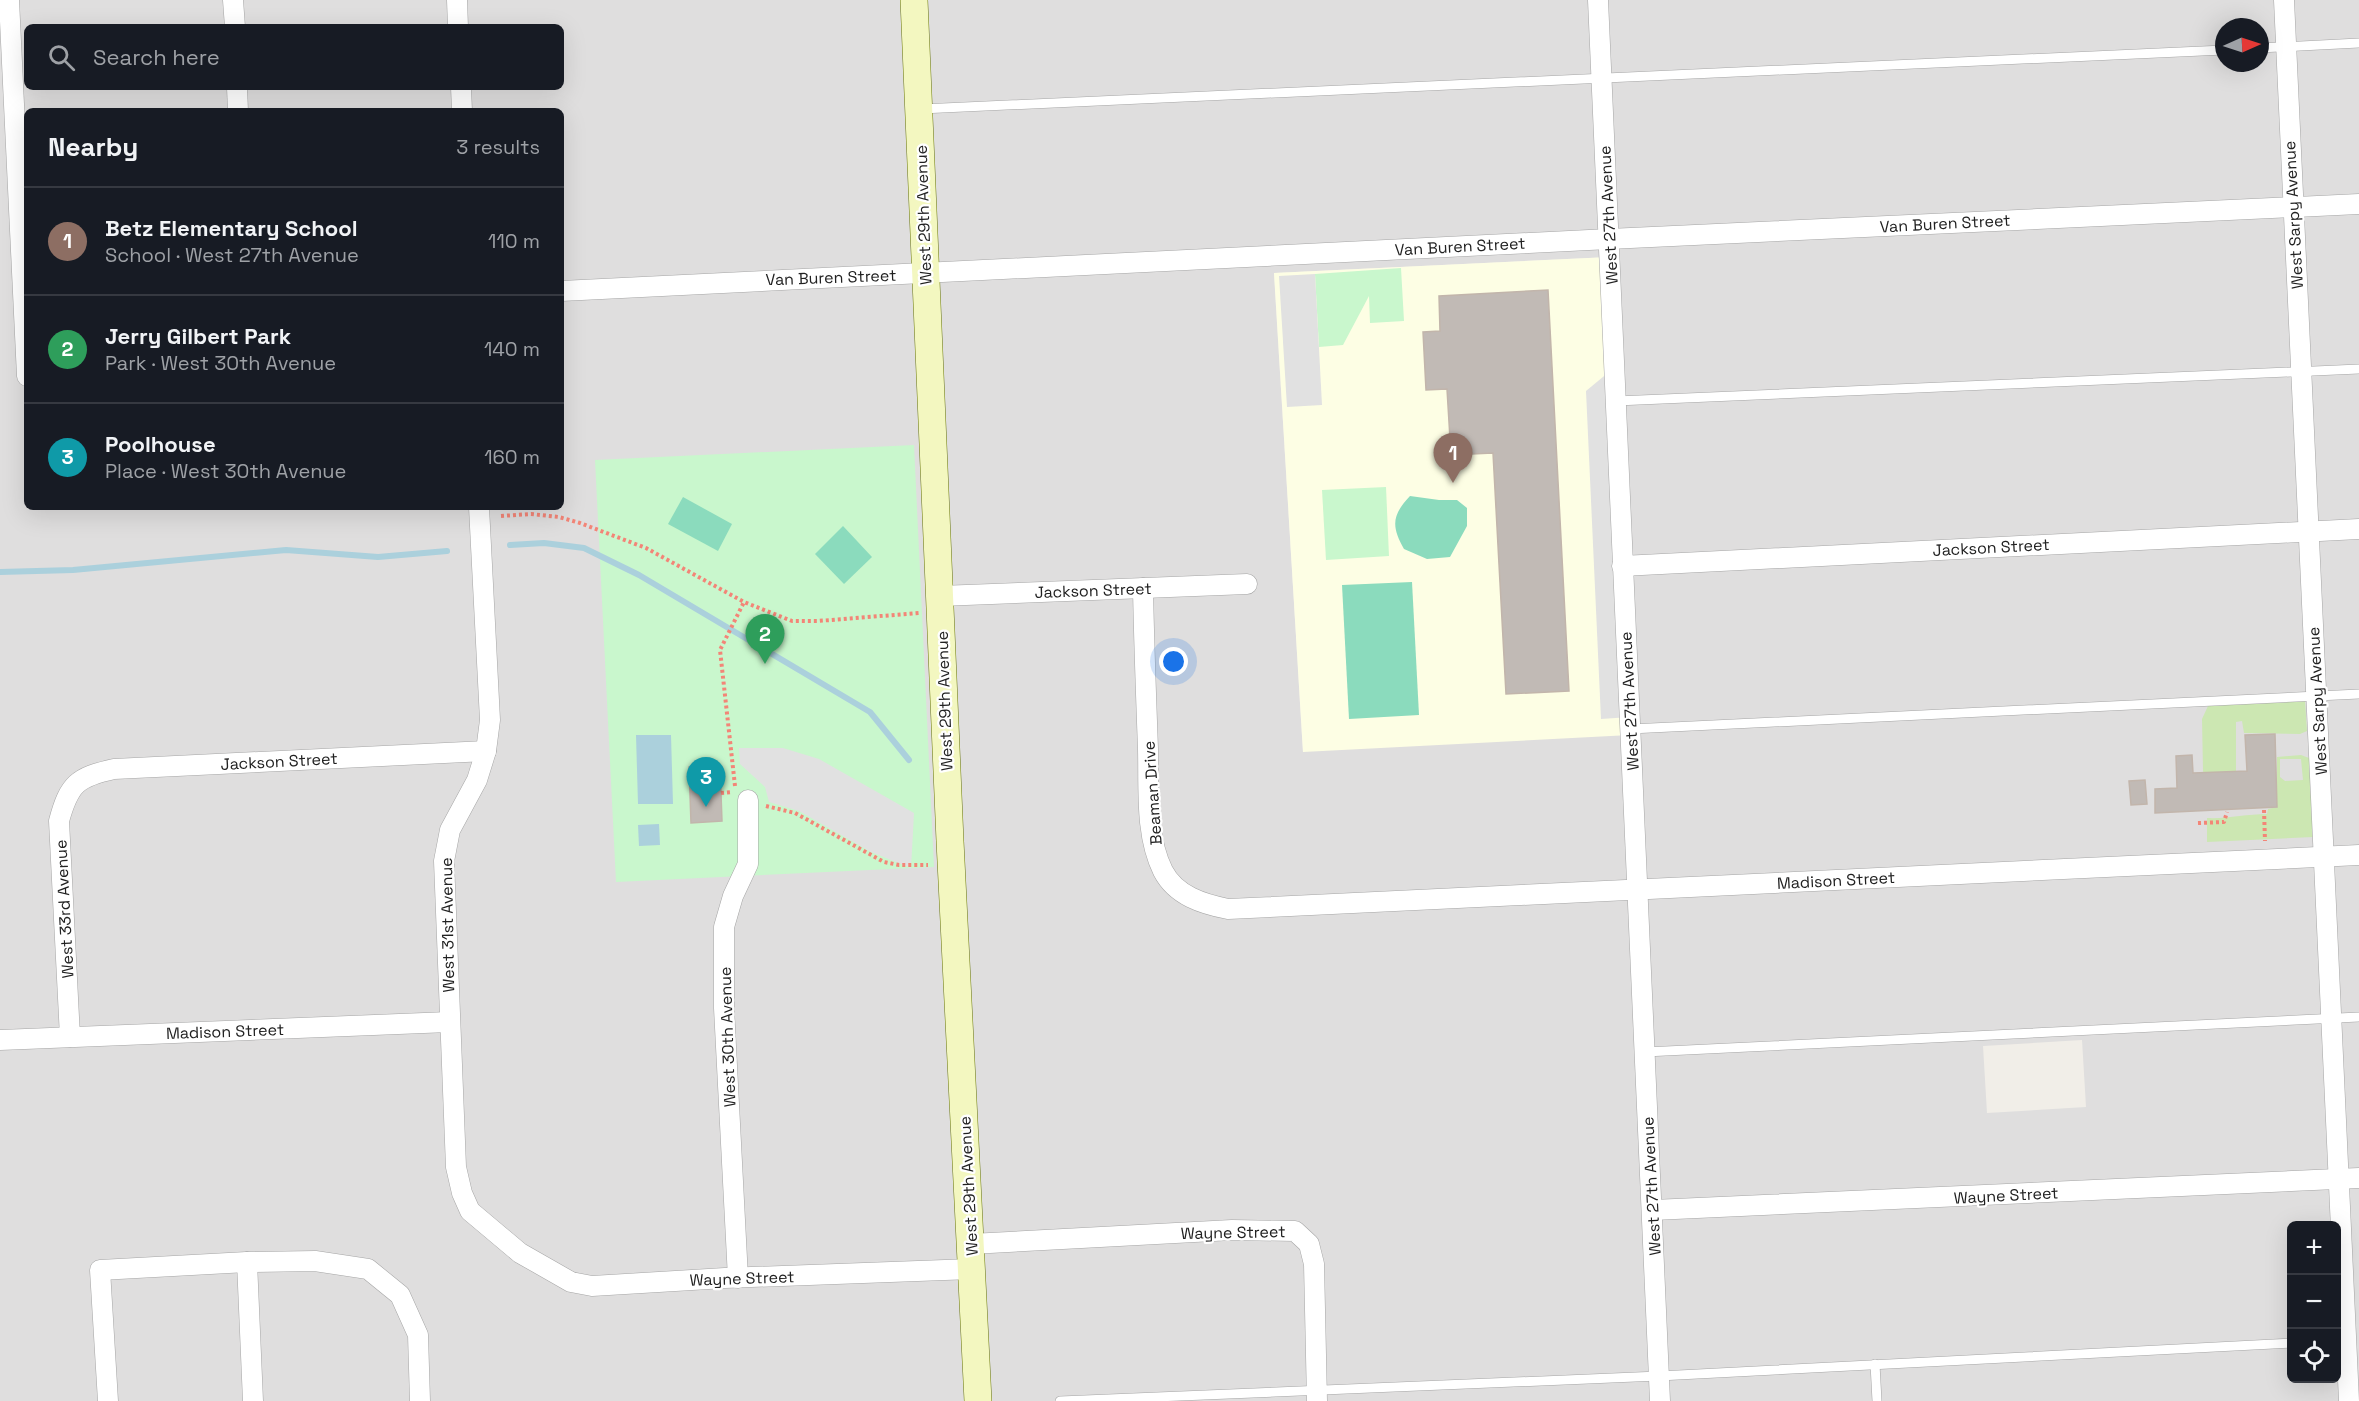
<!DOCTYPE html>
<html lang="en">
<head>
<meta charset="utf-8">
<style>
  body { margin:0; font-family:"Space Grotesk",sans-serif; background:#242831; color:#f1f3f6 }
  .controls { position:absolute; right:18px; bottom:18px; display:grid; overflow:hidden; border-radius:9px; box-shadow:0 6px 24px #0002 }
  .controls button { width:54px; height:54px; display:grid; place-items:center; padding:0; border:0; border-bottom:2px solid #363941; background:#171b24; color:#f1f3f6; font:30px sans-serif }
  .compass { position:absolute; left:2215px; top:18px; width:54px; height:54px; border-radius:50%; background:#171b24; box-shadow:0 6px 24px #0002; rotate:87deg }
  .you { position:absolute; left:1174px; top:662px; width:21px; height:21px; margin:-15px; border:4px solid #fff; border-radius:50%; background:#1a73e8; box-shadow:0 0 0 9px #1a73e833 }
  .badge { display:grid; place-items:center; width:39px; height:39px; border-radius:50%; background:#de8c8c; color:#fff; font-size:20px; font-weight:700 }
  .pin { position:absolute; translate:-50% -50px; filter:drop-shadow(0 2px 3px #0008) }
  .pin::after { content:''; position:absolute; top:32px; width:21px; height:18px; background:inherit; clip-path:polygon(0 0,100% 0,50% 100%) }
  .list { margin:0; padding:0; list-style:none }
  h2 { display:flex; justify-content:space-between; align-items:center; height:78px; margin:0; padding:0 24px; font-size:26px }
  h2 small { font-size:20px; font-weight:400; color:#9ea1a6 }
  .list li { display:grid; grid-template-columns:39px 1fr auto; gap:18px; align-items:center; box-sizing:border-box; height:108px; padding:0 24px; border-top:2px solid #363941 }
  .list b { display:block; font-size:22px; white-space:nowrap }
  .list p { margin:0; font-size:20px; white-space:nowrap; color:#9ea1a6 }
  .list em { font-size:20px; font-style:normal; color:#9ea1a6 }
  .icon { flex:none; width:33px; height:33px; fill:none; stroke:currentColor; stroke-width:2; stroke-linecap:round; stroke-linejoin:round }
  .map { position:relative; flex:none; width:2359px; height:1401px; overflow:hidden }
  .search { position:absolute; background:#171b24; box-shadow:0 6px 24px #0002; left:24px; top:24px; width:540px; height:66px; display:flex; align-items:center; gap:15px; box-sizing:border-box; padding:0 21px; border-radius:9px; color:#9ea1a6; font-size:22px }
  .panel { position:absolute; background:#171b24; box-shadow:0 6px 24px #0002; left:24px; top:108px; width:540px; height:402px; border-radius:9px }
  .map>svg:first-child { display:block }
</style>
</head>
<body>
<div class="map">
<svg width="2359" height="1401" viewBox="0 0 2359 1401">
  <rect width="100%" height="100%" fill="#f1eee8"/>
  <path fill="#dfdede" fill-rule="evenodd" d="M 0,0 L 2359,0 L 2359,1401 L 0,1401 ZM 27,27 L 561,27 L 561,87 L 27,87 ZM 2224,27 L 2260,27 L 2260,63 L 2224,63 ZM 27,111 L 561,111 L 561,507 L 27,507 ZM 1610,257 L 1303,752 L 1274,273 ZM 2082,1040 L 2086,1107 L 1987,1113 L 1983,1046 ZM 2292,1226 L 2336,1226 L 2336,1378 L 2292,1378 Z"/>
  <path fill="#fdfee4" d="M 1610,257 L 1630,735 L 1303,752 L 1274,273 Z"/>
  <g fill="#cce7b2" fill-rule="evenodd">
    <path d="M 2305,701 L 2307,731 L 2300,734 L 2244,733 L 2242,721 L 2236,722 L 2236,773 L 2232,780 L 2232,772 L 2210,773 L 2205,779 L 2203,771 L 2202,719 L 2208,706 Z"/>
    <path d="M 2301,755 L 2309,758 L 2313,837 L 2207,842 L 2207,818 C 2227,819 2246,814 2267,814 L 2268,809 L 2277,807 L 2277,757 ZM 2280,759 L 2301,759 L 2303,780 L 2285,781 L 2280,777 Z"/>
  </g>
  <g fill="#c9f7cd">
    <path d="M 1401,268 L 1404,321 L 1370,323 L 1369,296 L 1343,345 L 1319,347 L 1315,274 Z"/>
    <path d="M 914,445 L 934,867 L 616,882 L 595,460 Z"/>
    <path d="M 1386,487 L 1389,556 L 1326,560 L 1322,490 Z"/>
  </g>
  <g fill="#8bdbbd">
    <path d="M 1410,496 L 1439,500 L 1457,500 L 1467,508 L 1467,526 L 1450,557 L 1427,559 L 1404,549 C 1391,526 1392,515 1410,496 Z"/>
    <path d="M 683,497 L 732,524 L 718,551 L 668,524 Z"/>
    <path d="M 843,526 L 872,557 L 844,584 L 815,554 Z"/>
    <path d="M 1412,582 L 1419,715 L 1349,719 L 1342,585 Z"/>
  </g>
  <g fill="#e1e1e1">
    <path d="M 1315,274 L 1322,405 L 1287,407 L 1279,276 Z"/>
    <path d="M 1615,367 L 1630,717 L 1601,719 L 1586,391 Z"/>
    <path d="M 739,748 L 783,748 L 819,759 L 914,813 L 911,868 L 871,852 L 799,811 L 769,802 L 765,787 L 740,764 Z"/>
  </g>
  <g fill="#abd0dc">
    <path d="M 636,735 L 671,735 L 673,804 L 638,804 Z"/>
    <path d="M 659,824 L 660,845 L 639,846 L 638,825 Z"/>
  </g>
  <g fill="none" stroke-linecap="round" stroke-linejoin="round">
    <g stroke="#abd0dc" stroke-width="6">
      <path d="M 510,545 L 544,543 L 584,548 L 639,575 L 870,712 L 909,760"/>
      <path d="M 0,572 L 73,570 L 286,550 L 378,557 L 447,551"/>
    </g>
  </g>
  <g fill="#c1bab5" stroke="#c2b5ab" stroke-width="1.5">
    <path d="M 1548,290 L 1569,691 L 1506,694 L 1493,453 L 1451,455 L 1447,389 L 1426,390 L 1423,332 L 1440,331 L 1439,296 Z"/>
    <path d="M 2275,734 L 2277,807 L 2155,813 L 2155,789 L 2177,788 L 2176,756 L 2192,755 L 2193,773 L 2247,771 L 2245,735 Z"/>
    <path d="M 720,766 L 722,821 L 691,823 L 689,767 Z"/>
    <path d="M 2145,780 L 2147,804 L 2131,805 L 2129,781 Z"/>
  </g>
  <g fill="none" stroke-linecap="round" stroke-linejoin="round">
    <g stroke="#a5a5a5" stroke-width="10">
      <g id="lane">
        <path d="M 2260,48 L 2359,43"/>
        <path d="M 921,109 L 2224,50"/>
        <path d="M 1616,401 L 2359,369"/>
        <path d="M 1630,729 L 2359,694"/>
        <path d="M 1645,1052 L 2359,1017"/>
        <path d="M 1875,1364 L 1877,1401"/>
        <path d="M 1060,1401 L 1659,1376 L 2292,1343"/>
      </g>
    </g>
    <g stroke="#a5a5a5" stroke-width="21">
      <g id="street">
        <path d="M 9,0 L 27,376"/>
        <path d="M 233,0 L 235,27"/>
        <path d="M 457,0 L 458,27"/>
        <path d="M 1598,0 L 1660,1401"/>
        <path d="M 2284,0 L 2349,1401"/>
        <path d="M 237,87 L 238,111"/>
        <path d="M 461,87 L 462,111"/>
        <path d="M 561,291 L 1609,239 L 2359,204"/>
        <path d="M 479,507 L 490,720 L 486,751 L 477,780 L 450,830 L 444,861 L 456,1167 L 462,1193 L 470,1211 L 520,1253 L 571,1282 L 592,1286 L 725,1278 L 972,1269"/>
        <path d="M 1622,566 L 2359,529"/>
        <path d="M 1143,588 C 1144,642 1146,696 1148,749 C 1149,789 1145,835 1163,871 C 1176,896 1203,904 1228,909 L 2359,855"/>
        <path d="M 940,596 L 1247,584"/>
        <path d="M 70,1037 L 59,821 C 69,784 77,777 114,769 L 486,751"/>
        <path d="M 0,1040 L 449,1022"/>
        <path d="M 1653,1210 L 2359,1178"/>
        <path d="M 971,1244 L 1232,1230 L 1295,1231 L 1309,1244 L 1314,1264 L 1317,1401"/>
        <path d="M 247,1262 L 253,1401"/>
        <path d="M 738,1278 L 724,1008 L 724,927 L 733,896 L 748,864 L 748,800"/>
        <path d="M 108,1401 L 100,1270 L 247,1262 L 315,1261 L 368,1269 L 400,1295 L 418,1335 L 420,1401"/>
      </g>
    </g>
    <g stroke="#68750b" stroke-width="28">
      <path id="secondary" d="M 914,0 L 950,841 L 978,1401"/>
    </g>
    <g stroke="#f38577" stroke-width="4" stroke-dasharray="3 3" stroke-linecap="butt">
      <path d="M 501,516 L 531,514 L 559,517 L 580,523 L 646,548 L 744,602 L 792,621 L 818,621 L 919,613"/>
      <path d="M 735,786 L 720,650 L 744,602"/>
      <path d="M 721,793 L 732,792"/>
      <path d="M 766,806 L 795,813 L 884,862 L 899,865 L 928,865"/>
      <path d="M 2264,810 L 2265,841"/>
      <path d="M 2198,823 L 2224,822 L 2227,812"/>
    </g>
    <use href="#lane" stroke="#fff" stroke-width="9"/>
    <use href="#street" stroke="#fff" stroke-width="20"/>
    <use href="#secondary" stroke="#f3f7c0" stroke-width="27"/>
  </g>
  <g text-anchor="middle" stroke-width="4.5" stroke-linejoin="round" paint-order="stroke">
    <g font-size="16" fill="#212121" stroke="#fff">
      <text transform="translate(923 215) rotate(-92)" y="6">West 29th Avenue</text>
      <text transform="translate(1608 215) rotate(-93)" y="6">West 27th Avenue</text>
      <text transform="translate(2293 215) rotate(-93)" y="6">West Sarpy Avenue</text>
      <text transform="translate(1945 223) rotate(-3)" y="6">Van Buren Street</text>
      <text transform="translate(1460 246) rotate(-3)" y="6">Van Buren Street</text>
      <text transform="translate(831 277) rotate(-2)" y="6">Van Buren Street</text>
      <text transform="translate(1991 547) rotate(-3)" y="6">Jackson Street</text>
      <text transform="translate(1093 590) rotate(-2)" y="6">Jackson Street</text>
      <text transform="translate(944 701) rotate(-92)" y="6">West 29th Avenue</text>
      <text transform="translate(1629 701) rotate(-93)" y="6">West 27th Avenue</text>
      <text transform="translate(2317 701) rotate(-93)" y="6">West Sarpy Avenue</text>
      <text transform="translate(279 761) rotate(-3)" y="6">Jackson Street</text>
      <text transform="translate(1152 793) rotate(-94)" y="6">Beaman Drive</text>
      <text transform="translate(1836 880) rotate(-3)" y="6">Madison Street</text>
      <text transform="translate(64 909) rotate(-93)" y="6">West 33rd Avenue</text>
      <text transform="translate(447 925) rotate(-91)" y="6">West 31st Avenue</text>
      <text transform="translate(225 1031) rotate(-2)" y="6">Madison Street</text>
      <text transform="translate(727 1037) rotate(-92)" y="6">West 30th Avenue</text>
      <text transform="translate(968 1186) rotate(-93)" y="6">West 29th Avenue</text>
      <text transform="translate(1651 1186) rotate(-93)" y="6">West 27th Avenue</text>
      <text transform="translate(2006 1195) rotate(-3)" y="6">Wayne Street</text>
      <text transform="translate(1233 1232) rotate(-1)" y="6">Wayne Street</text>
      <text transform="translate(742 1278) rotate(-2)" y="6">Wayne Street</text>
    </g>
  </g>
</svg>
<div class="controls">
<button>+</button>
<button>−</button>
<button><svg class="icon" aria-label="locate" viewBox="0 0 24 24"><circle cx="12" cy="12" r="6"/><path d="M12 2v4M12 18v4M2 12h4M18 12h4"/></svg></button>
</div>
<svg class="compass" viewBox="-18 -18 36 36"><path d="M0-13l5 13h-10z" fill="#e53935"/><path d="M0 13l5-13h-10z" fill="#9ea1a6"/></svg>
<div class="you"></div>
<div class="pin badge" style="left:1453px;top:483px;background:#8d6e63">1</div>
<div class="pin badge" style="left:765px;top:664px;background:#2e9e5b">2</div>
<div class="pin badge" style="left:706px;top:807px;background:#0f9aa8">3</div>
<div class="search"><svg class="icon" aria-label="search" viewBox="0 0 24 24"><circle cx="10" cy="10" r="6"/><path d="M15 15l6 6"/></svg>Search here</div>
<section class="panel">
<h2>Nearby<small>3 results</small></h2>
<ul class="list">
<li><span class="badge" style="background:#8d6e63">1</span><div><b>Betz Elementary School</b><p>School · West 27th Avenue</p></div><em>110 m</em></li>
<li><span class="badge" style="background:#2e9e5b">2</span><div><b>Jerry Gilbert Park</b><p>Park · West 30th Avenue</p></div><em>140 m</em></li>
<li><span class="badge" style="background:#0f9aa8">3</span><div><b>Poolhouse</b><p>Place · West 30th Avenue</p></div><em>160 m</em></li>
</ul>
</section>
</div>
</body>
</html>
